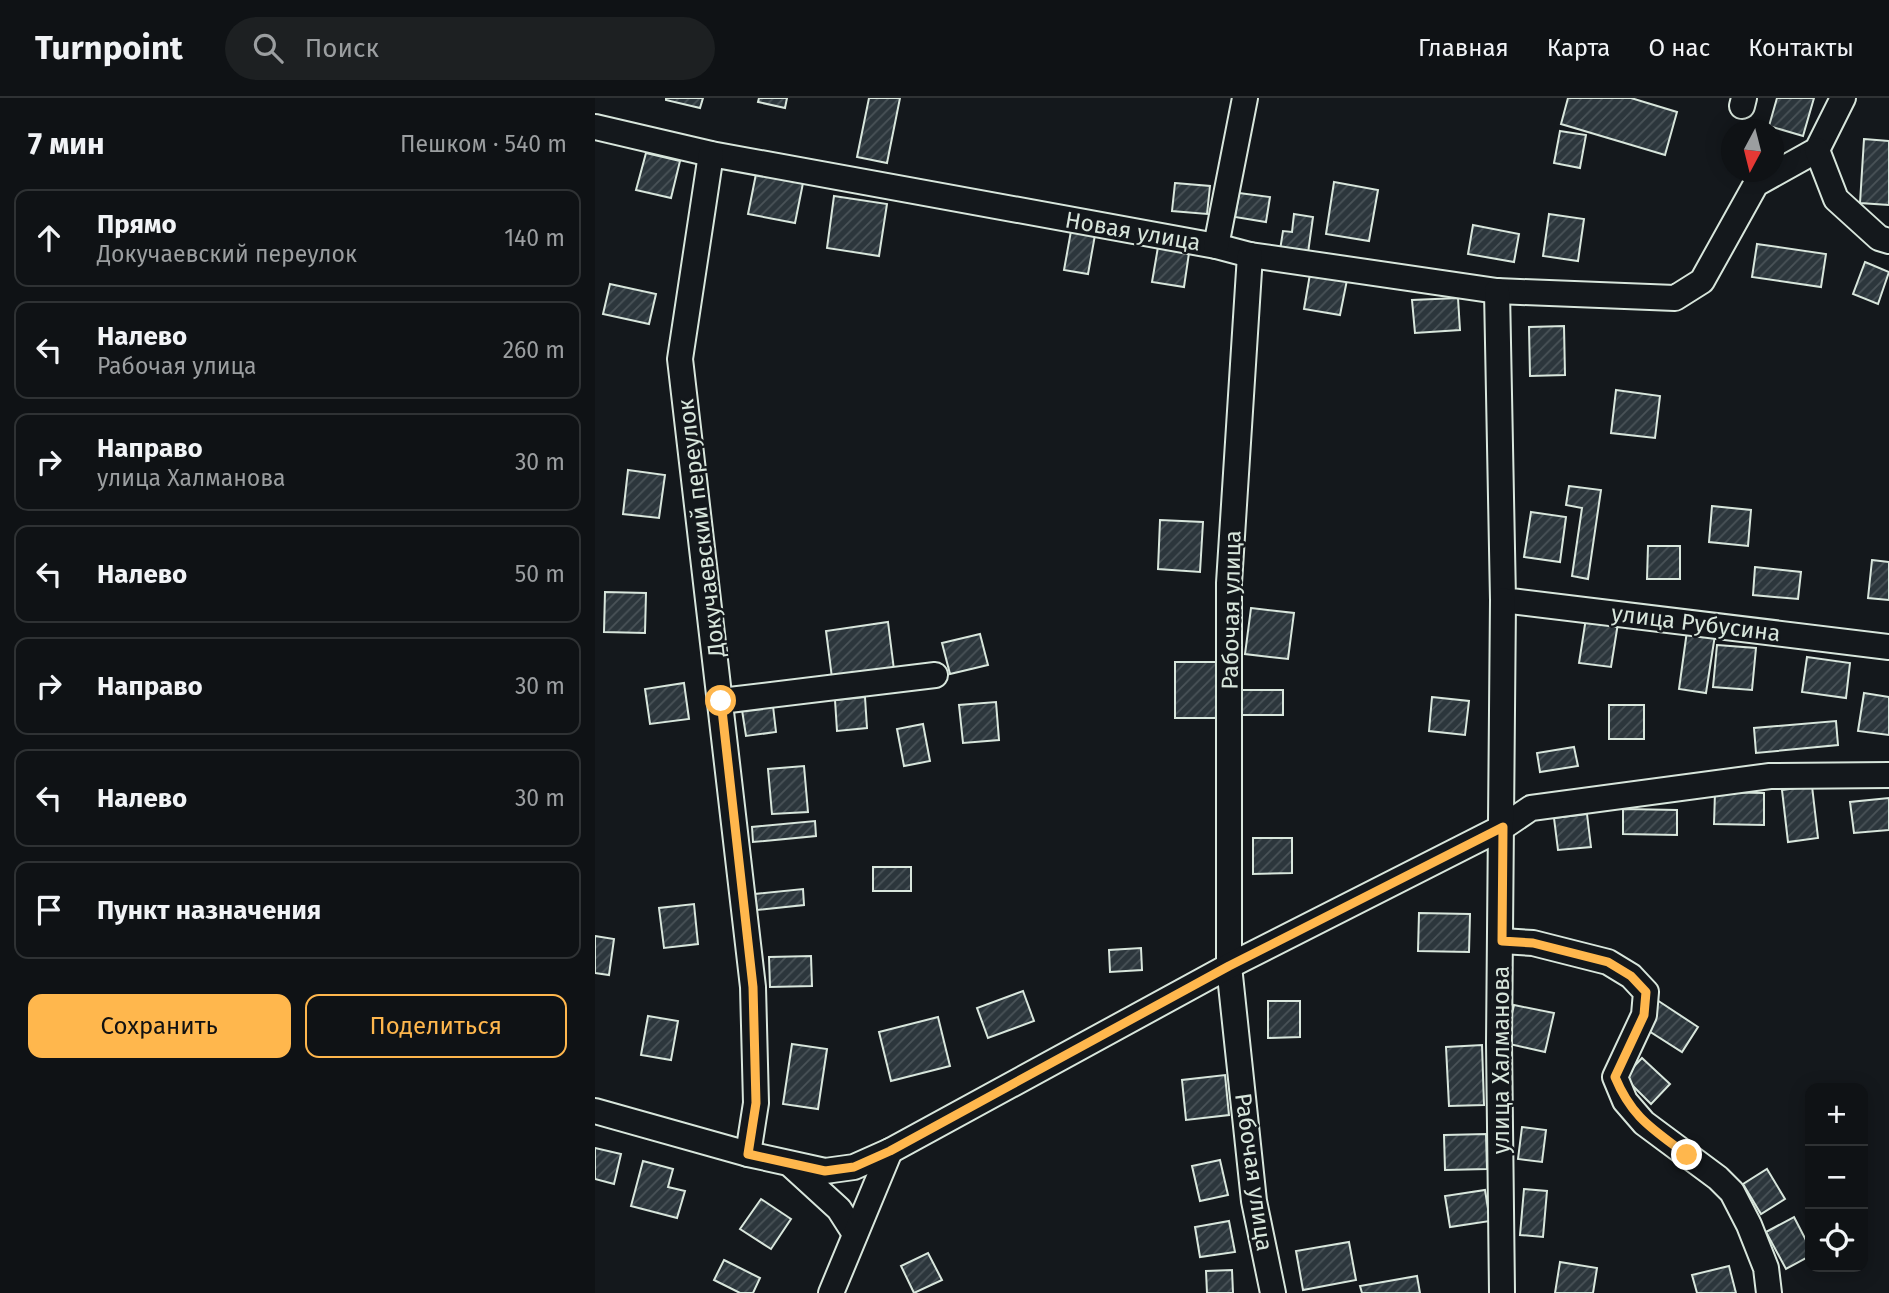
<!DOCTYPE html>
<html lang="ru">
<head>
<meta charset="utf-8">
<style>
  body { margin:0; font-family:"Fira Sans",sans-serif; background:#1d2022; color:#f1f3f6 }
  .controls { position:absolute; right:21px; bottom:21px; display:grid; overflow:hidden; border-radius:14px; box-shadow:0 4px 18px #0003 }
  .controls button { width:63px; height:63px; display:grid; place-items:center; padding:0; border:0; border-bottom:2px solid #2f3234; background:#0f1215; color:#f1f3f6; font:35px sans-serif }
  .compass { position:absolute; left:1126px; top:21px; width:63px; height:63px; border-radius:50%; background:#0f1215; box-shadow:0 4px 18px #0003; rotate:187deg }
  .stop { position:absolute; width:21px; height:21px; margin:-16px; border:5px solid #ffb74d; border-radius:50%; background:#fff }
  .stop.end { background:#ffb74d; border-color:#fff; box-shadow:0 2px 7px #0008 }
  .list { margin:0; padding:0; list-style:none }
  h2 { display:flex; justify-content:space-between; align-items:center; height:91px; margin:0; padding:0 28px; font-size:30px }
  h2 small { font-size:23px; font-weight:400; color:#9b9ea0 }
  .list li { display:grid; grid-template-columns:46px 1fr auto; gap:21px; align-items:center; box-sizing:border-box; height:98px; margin:0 14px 14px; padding:0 14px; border:2px solid #2f3234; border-radius:14px }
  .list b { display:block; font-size:26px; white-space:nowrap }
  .list p { margin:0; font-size:23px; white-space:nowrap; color:#9b9ea0 }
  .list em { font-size:23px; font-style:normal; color:#9b9ea0 }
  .actions { display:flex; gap:14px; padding:21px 28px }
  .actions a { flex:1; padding:16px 0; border:2px solid #ffb74d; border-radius:14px; text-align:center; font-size:24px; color:#ffb74d }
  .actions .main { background:#ffb74d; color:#111 }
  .icon { flex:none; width:38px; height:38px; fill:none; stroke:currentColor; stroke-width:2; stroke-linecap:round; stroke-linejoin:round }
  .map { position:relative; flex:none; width:1294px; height:1195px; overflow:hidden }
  header { display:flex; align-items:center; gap:42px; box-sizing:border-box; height:98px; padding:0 35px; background:#0f1215; border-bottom:2px solid #2f3234 }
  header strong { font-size:33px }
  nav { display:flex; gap:38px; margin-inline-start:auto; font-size:24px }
  .search { width:490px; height:63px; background:#1d2022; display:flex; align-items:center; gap:18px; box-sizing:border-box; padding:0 24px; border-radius:38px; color:#9b9ea0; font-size:26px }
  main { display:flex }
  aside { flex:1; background:#0f1215 }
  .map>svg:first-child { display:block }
</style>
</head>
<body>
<header>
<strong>Turnpoint</strong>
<div class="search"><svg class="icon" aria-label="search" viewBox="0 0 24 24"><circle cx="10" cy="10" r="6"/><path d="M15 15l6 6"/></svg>Поиск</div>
<nav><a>Главная</a><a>Карта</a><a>О нас</a><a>Контакты</a></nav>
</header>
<main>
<aside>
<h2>7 мин<small>Пешком · 540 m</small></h2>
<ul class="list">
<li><svg class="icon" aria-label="ahead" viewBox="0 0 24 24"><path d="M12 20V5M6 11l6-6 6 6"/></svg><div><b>Прямо</b><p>Докучаевский переулок</p></div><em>140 m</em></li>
<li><svg class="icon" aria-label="left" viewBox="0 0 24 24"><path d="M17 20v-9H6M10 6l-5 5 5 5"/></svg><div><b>Налево</b><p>Рабочая улица</p></div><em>260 m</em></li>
<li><svg class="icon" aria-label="right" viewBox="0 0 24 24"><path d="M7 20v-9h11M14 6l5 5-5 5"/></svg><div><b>Направо</b><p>улица Халманова</p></div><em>30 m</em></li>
<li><svg class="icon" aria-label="left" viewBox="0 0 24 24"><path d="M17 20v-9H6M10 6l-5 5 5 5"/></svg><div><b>Налево</b></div><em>50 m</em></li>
<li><svg class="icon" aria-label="right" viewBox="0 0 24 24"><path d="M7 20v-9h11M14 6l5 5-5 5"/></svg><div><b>Направо</b></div><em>30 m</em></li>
<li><svg class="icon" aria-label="left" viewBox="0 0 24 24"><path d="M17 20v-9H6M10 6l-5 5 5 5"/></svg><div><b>Налево</b></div><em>30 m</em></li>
<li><svg class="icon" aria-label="arrive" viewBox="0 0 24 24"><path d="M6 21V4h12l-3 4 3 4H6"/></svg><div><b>Пункт назначения</b></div></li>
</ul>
<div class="actions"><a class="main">Сохранить</a><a>Поделиться</a></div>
</aside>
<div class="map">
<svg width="1294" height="1195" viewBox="0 0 1294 1195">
  <defs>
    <pattern id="building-hatch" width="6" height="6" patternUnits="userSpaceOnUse" patternTransform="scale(1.75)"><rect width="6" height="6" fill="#2c363c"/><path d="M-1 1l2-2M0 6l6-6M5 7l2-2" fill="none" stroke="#4a5358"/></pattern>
  </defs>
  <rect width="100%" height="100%" fill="#14181c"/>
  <g fill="url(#building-hatch)" stroke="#d8e6dc" stroke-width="2">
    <path d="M 71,0 L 108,0 L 105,10 L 71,2 Z"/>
    <path d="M 164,0 L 192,0 L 190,10 L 163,4 Z"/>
    <path d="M 274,0 L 305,0 L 292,65 L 262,59 Z"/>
    <path d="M 973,0 L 1036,0 L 1082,14 L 1070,57 L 966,26 Z"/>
    <path d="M 1182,0 L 1219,0 L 1208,38 L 1174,28 Z"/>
    <path d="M 965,33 L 991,37 L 985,70 L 959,65 Z"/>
    <path d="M 1269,41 L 1294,43 L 1294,107 L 1265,105 Z"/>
    <path d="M 51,55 L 85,63 L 76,100 L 41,92 Z"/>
    <path d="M 161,76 L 208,85 L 200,125 L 153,116 Z"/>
    <path d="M 739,84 L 783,92 L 774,143 L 731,136 Z"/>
    <path d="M 580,85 L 615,88 L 612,116 L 577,113 Z"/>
    <path d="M 644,95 L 675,99 L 671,124 L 640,119 Z"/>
    <path d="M 239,98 L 292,106 L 284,158 L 232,150 Z"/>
    <path d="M 699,116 L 718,119 L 713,155 L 685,152 L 688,133 L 697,134 Z"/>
    <path d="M 954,116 L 989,121 L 983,163 L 948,158 Z"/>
    <path d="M 878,127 L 924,136 L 919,164 L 873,156 Z"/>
    <path d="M 476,133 L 500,137 L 493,176 L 469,172 Z"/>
    <path d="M 1162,146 L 1231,156 L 1226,189 L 1157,179 Z"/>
    <path d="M 563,149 L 594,155 L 589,189 L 557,184 Z"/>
    <path d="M 1270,164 L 1294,174 L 1283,206 L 1258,196 Z"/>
    <path d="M 715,176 L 752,182 L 745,217 L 709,211 Z"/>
    <path d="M 15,186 L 61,196 L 54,226 L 8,216 Z"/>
    <path d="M 863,200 L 865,232 L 820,235 L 817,202 Z"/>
    <path d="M 969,228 L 970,277 L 935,278 L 934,229 Z"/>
    <path d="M 1021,292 L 1065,298 L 1060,340 L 1016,335 Z"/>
    <path d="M 33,372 L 70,377 L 64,420 L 28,416 Z"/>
    <path d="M 974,388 L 1006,392 L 993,481 L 977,478 L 987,410 L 971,407 Z"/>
    <path d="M 1117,408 L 1156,412 L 1153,448 L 1114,444 Z"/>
    <path d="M 936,414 L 971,419 L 965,464 L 929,459 Z"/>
    <path d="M 565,422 L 608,424 L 605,474 L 563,471 Z"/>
    <path d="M 1053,448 L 1085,448 L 1085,481 L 1052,481 Z"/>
    <path d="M 1277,462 L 1294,464 L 1294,502 L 1273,500 Z"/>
    <path d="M 1160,469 L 1206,474 L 1203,501 L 1158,497 Z"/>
    <path d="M 10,494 L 51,495 L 50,535 L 9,534 Z"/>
    <path d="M 656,510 L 699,515 L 693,561 L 650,556 Z"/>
    <path d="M 991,520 L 1023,525 L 1016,569 L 984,565 Z"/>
    <path d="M 293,524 L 299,572 L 237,580 L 231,533 Z"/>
    <path d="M 1092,533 L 1120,537 L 1111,595 L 1084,591 Z"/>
    <path d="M 385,536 L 393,567 L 355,576 L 347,545 Z"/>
    <path d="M 1122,547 L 1161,550 L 1157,592 L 1118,589 Z"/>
    <path d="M 1212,559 L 1255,565 L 1251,600 L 1207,594 Z"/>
    <rect x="580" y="564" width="47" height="56"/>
    <path d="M 89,585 L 94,621 L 55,626 L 50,591 Z"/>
    <rect x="646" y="592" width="42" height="25"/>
    <path d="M 1269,595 L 1294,599 L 1294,637 L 1263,633 Z"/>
    <path d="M 270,599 L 272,630 L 242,633 L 240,602 Z"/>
    <path d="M 837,599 L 874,603 L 870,637 L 834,633 Z"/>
    <path d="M 401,604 L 404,642 L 368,645 L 364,607 Z"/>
    <rect x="1014" y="607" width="35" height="34"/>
    <path d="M 178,608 L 181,634 L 151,638 L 147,612 Z"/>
    <path d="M 1241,623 L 1243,647 L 1161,655 L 1159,630 Z"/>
    <path d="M 328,626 L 335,663 L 309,668 L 302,631 Z"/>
    <path d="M 979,649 L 983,668 L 945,674 L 942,655 Z"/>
    <path d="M 209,668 L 213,714 L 177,716 L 173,671 Z"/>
    <path d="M 1217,688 L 1223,740 L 1193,744 L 1187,692 Z"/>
    <path d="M 1120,694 L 1169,695 L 1169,727 L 1119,726 Z"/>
    <path d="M 1294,700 L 1294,732 L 1259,735 L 1255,704 Z"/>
    <path d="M 1028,711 L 1082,712 L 1082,737 L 1028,736 Z"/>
    <path d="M 992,716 L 996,749 L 963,752 L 959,720 Z"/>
    <path d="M 220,723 L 221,738 L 158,744 L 157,729 Z"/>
    <path d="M 658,740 L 697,740 L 697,775 L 658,776 Z"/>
    <rect x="278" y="769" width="38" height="24"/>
    <path d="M 208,791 L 209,807 L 162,812 L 160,796 Z"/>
    <path d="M 99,806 L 103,846 L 69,850 L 64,810 Z"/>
    <path d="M 824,815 L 875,816 L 874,854 L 823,853 Z"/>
    <path d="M 0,838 L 19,841 L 14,877 L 0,875 Z"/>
    <path d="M 546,850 L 547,872 L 515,874 L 514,852 Z"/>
    <path d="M 216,858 L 217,888 L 175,889 L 174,859 Z"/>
    <path d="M 428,893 L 439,923 L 393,940 L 382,910 Z"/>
    <path d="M 1062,902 L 1103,929 L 1087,954 L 1046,928 Z"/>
    <path d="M 673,903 L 705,903 L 705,939 L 673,940 Z"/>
    <path d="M 919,907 L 959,915 L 950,954 L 910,945 Z"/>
    <path d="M 53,918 L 83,923 L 76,962 L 46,957 Z"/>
    <path d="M 343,919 L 355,968 L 296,983 L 284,934 Z"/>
    <path d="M 197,946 L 232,951 L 223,1011 L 188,1006 Z"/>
    <path d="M 887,947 L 889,1007 L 854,1008 L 851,949 Z"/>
    <path d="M 1047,960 L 1075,986 L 1056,1006 L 1029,979 Z"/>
    <path d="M 630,977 L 634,1017 L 591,1022 L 587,982 Z"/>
    <path d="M 927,1029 L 951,1032 L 947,1064 L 923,1061 Z"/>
    <path d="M 891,1036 L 892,1071 L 850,1072 L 849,1037 Z"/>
    <path d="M 0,1050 L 26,1056 L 19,1086 L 0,1081 Z"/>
    <path d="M 625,1062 L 633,1097 L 605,1103 L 597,1068 Z"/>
    <path d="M 48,1063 L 78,1071 L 73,1089 L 90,1093 L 82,1120 L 36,1108 Z"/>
    <path d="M 1172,1071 L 1190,1101 L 1166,1116 L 1148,1086 Z"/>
    <path d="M 929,1091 L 952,1093 L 948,1139 L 925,1137 Z"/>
    <path d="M 890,1092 L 895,1123 L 855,1129 L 850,1098 Z"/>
    <path d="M 166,1101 L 196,1121 L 176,1151 L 145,1131 Z"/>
    <path d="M 1199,1119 L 1215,1150 L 1215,1158 L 1191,1171 L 1171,1134 Z"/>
    <path d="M 634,1123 L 640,1154 L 605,1159 L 600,1129 Z"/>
    <path d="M 754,1144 L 761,1182 L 708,1192 L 701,1153 Z"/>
    <path d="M 333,1155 L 347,1182 L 319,1195 L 306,1168 Z"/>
    <path d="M 129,1162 L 165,1180 L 158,1195 L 145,1195 L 119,1182 Z"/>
    <path d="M 965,1164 L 1002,1170 L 998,1195 L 960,1195 Z"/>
    <path d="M 1134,1168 L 1141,1195 L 1102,1195 L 1097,1177 Z"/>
    <path d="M 637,1172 L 638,1195 L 612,1195 L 611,1173 Z"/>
    <path d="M 822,1178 L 825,1195 L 767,1195 L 765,1188 Z"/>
  </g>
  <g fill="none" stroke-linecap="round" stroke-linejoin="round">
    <g stroke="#d8e6dc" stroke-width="28">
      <g id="minor">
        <path d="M 1147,8 L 1149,0"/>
        <path d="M 0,29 L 116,56 L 621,148 L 655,157 L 902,193 L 1080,200 L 1107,183 L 1161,86 L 1222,52 L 1248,0"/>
        <path d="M 1222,52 L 1241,101 L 1284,140 L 1294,143"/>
        <path d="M 116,56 L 85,261 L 158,889 L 161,1005 L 153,1056"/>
        <path d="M 621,148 L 650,0"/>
        <path d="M 655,157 L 634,485 L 634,868 L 659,1103 L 678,1195"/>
        <path d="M 902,193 L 908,502 L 1294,549"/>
        <path d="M 126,603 L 340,577"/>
        <path d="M 907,843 L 938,845 L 1013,864 L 1036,878 L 1051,894 L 1049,917 L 1020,979 L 1030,1003 L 1049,1025 L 1123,1080 L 1137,1094 L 1154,1127 L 1171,1170 L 1174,1195"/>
        <path d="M 0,1013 L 153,1056 L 230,1073 L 259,1069 L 295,1053 L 634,868 L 908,729 L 936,710 L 1175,678 L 1294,677"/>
        <path d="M 197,1068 L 244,1111 L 260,1136"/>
        <path d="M 236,1195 L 295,1053"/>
        <path d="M 907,1195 L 904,945 L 908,502"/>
      </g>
    </g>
    <use href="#minor" stroke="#14181c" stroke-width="24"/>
  </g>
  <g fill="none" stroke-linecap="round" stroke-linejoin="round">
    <path stroke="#ffb74d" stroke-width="9" d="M 126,603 L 158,889 L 161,1005 L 153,1056 L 230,1073 L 259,1069 L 295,1053 L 634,868 L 908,729 L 907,843 L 938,845 L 1013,864 L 1036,878 L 1051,894 L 1049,917 L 1020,979 C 1037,1020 1058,1031 1092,1057"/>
  </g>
  <g text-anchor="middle" stroke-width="5" stroke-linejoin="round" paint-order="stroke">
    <g font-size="23" fill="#d8e6dc" stroke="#14181c">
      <text transform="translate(538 133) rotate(10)" y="8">Новая улица</text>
      <text transform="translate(106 430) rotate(-97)" y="8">Докучаевский переулок</text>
      <text transform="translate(636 512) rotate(-89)" y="8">Рабочая улица</text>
      <text transform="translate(1101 525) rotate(7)" y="8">улица Рубусина</text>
      <text transform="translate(906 962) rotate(-90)" y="8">улица Халманова</text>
      <text transform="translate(659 1074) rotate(82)" y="8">Рабочая улица</text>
    </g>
  </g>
</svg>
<div class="controls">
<button>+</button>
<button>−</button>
<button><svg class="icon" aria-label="locate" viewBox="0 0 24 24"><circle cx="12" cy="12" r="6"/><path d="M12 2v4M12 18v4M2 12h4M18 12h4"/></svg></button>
</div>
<svg class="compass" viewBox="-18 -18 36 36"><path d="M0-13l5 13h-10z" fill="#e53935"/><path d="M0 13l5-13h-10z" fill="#9b9ea0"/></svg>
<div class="stop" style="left:126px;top:603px"></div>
<div class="stop end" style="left:1092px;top:1057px"></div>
</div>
</main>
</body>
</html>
